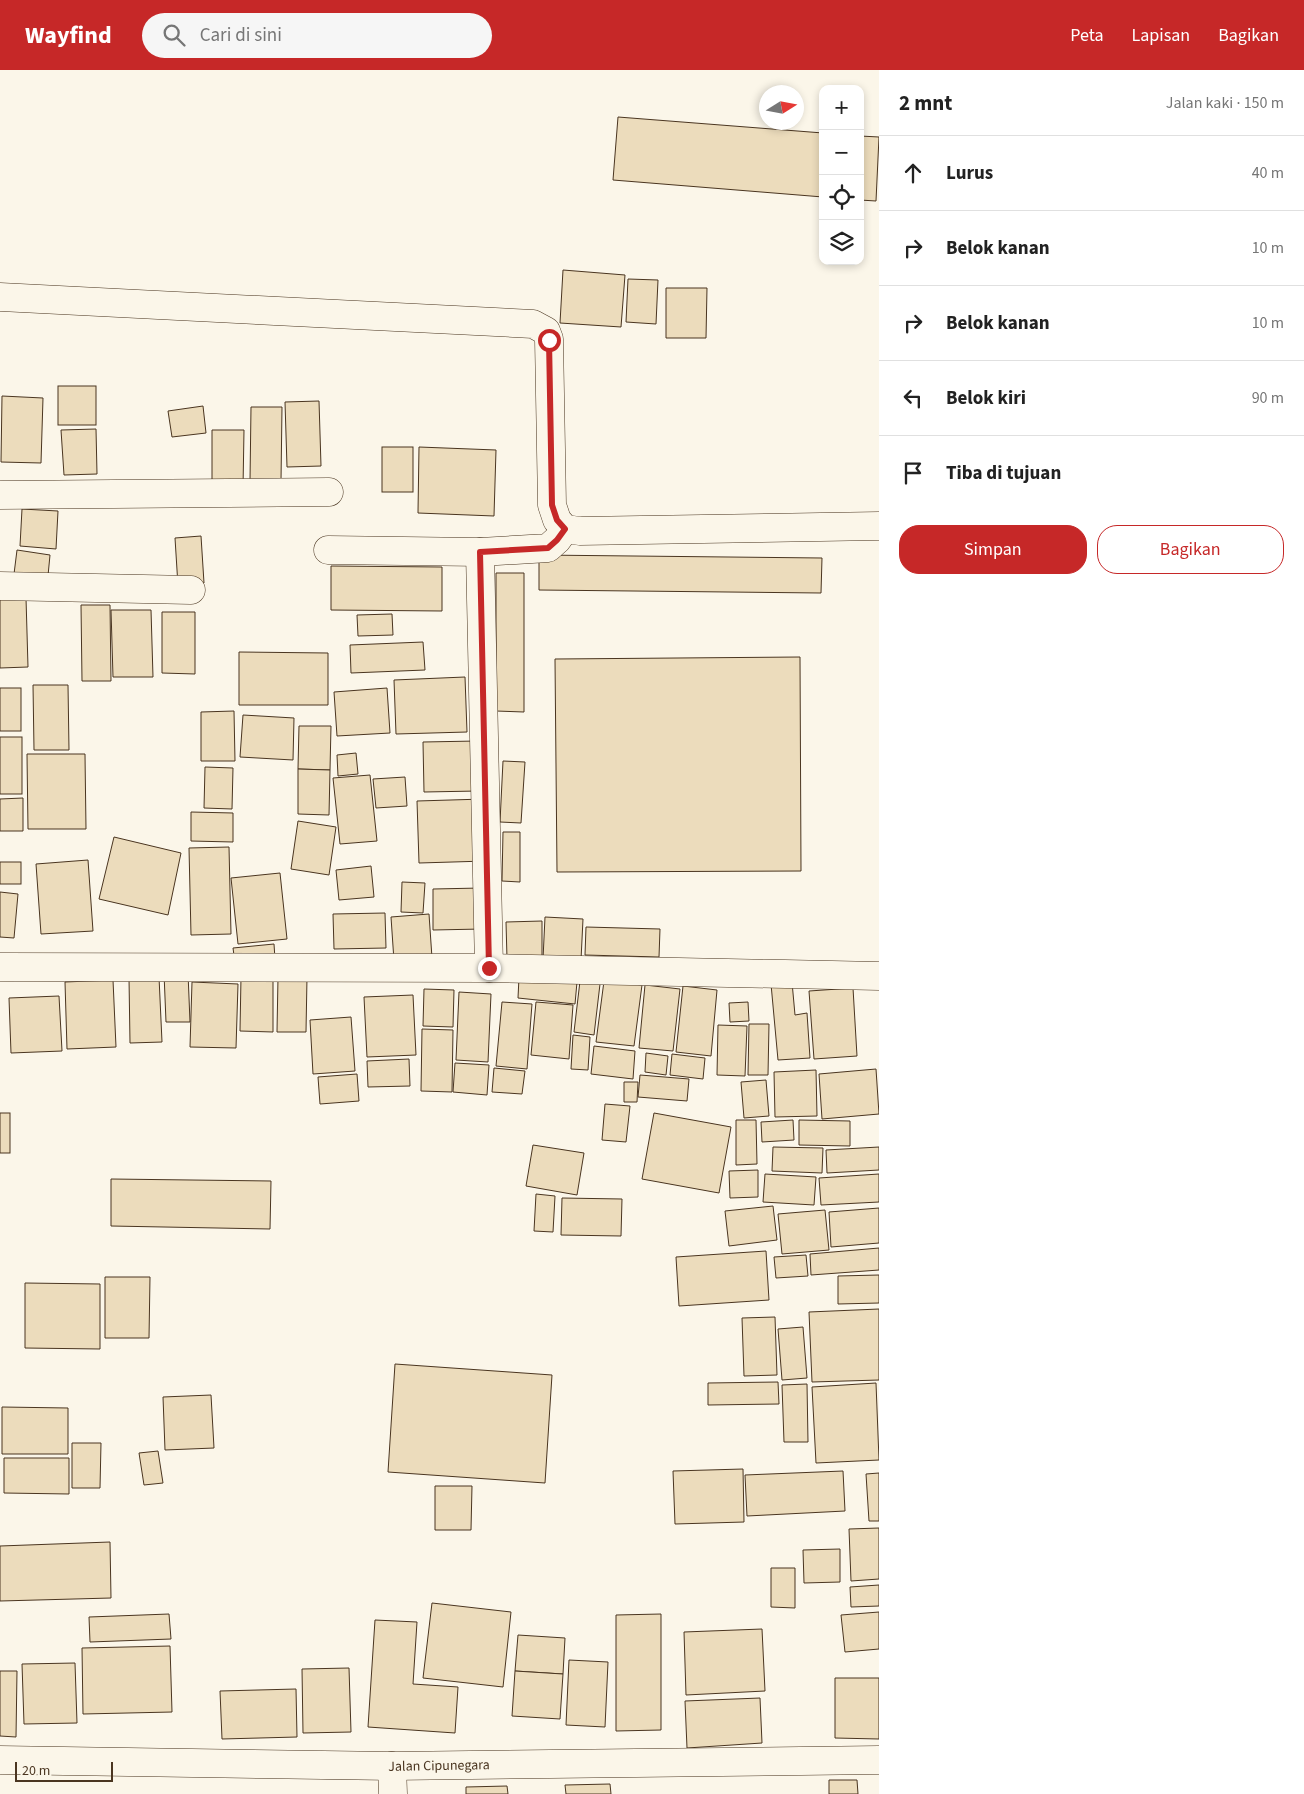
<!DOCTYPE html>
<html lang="id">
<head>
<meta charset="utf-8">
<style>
  body { margin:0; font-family:"Source Sans 3",sans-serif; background:#f6f6f6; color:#222 }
  .controls { position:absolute; right:15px; top:15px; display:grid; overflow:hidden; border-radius:10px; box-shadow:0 2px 8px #0003 }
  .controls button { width:45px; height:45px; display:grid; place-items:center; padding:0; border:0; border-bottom:1px solid #e0e0e0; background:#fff; color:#222; font:25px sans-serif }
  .compass { position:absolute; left:759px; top:15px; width:45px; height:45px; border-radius:50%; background:#fff; box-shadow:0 2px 8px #0003; rotate:79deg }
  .scale { position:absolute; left:15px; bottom:12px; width:98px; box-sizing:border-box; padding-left:5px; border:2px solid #4a3520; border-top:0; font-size:14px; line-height:18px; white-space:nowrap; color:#4a3520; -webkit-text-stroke:4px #fbf6e9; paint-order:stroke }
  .stop { position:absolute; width:15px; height:15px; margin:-11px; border:4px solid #c62828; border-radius:50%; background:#fff }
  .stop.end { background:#c62828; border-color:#fff; box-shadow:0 1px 5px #0008 }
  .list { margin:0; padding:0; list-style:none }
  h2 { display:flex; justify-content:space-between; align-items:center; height:65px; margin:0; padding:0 20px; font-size:21px }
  h2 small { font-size:16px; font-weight:400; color:#767676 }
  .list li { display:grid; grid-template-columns:32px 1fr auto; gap:15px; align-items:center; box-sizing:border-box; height:75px; padding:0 20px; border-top:1px solid #e0e0e0 }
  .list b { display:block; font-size:19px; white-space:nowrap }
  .list em { font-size:16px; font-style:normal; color:#767676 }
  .actions { display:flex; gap:10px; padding:15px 20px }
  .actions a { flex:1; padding:11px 0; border:1px solid #c62828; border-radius:20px; text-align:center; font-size:18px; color:#c62828 }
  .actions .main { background:#c62828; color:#fff }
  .icon { flex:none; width:28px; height:28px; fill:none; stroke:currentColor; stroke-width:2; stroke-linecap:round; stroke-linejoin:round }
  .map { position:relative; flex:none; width:879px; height:1724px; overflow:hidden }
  header { display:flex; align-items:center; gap:30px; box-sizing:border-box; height:70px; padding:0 25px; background:#c62828; color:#fff }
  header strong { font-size:24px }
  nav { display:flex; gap:28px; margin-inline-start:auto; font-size:18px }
  .search { width:350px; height:45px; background:#f6f6f6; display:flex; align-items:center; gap:12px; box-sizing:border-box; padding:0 18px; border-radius:28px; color:#767676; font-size:19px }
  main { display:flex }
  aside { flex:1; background:#fff }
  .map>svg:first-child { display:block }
</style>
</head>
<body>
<header>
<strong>Wayfind</strong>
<div class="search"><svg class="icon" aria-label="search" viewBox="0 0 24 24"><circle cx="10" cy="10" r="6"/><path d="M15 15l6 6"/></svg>Cari di sini</div>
<nav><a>Peta</a><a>Lapisan</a><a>Bagikan</a></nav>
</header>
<main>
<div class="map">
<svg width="879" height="1724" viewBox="0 0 879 1724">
  <rect width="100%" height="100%" fill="#fbf6e9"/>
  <g fill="#ecdcbc" stroke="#4a3520">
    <path d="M 618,47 L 823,63 L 823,127 L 613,110 Z"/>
    <path d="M 860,66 L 879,67 L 876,131 L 860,130 Z"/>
    <path d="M 563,200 L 625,205 L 621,257 L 560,253 Z"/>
    <path d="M 628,209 L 658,210 L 656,254 L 626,252 Z"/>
    <path d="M 666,218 L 707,218 L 706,268 L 666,268 Z"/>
    <rect x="58" y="316" width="38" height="39"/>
    <path d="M 2,326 L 43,328 L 41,393 L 1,392 Z"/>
    <path d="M 319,331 L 321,396 L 287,397 L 285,332 Z"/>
    <path d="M 203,336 L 206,363 L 172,367 L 168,341 Z"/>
    <path d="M 251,337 L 282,337 L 281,411 L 250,411 Z"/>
    <path d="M 96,359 L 97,404 L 64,405 L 61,360 Z"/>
    <path d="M 212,360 L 244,360 L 243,418 L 212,418 Z"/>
    <rect x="382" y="377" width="31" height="45"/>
    <path d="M 419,377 L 496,380 L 494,446 L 418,443 Z"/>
    <path d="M 22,439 L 58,441 L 56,479 L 20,476 Z"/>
    <path d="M 201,466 L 204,513 L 178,516 L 175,468 Z"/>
    <path d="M 17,480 L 50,485 L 47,516 L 13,512 Z"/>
    <path d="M 539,485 L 822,488 L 821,523 L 539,520 Z"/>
    <path d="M 331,496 L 442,497 L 442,541 L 331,540 Z"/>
    <path d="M 496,503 L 524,503 L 524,642 L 496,641 Z"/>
    <path d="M 0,528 L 26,528 L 28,597 L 0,598 Z"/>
    <path d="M 81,535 L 110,535 L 111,611 L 82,611 Z"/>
    <path d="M 111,540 L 151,540 L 153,607 L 113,607 Z"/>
    <path d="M 162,542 L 195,542 L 195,604 L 162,603 Z"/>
    <path d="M 392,544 L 393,565 L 358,566 L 357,545 Z"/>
    <path d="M 423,572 L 425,600 L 351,603 L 350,575 Z"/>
    <path d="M 239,582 L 328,583 L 328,635 L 239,635 Z"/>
    <path d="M 800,587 L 801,801 L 557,802 L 555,589 Z"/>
    <path d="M 465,607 L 467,662 L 396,664 L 394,610 Z"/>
    <path d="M 33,615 L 68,615 L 69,680 L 34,680 Z"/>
    <rect x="0" y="618" width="21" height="43"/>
    <path d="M 387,618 L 390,663 L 337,666 L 334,622 Z"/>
    <path d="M 234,641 L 235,691 L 201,691 L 201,642 Z"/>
    <path d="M 243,645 L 294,648 L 293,690 L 240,687 Z"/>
    <path d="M 299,656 L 331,656 L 330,700 L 298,699 Z"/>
    <rect x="0" y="667" width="22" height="57"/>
    <path d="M 477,671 L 478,721 L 424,722 L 423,672 Z"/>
    <path d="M 356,683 L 358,704 L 338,706 L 337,685 Z"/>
    <path d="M 27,684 L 85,684 L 86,759 L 28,759 Z"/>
    <path d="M 503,691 L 525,692 L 521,753 L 500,752 Z"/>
    <path d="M 205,697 L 233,698 L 232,739 L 204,738 Z"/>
    <path d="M 298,699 L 330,700 L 329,745 L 298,744 Z"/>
    <path d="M 370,705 L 377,771 L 340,774 L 333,708 Z"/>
    <path d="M 405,707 L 407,736 L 376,738 L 373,709 Z"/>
    <path d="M 23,728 L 23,761 L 0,761 L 0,729 Z"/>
    <path d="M 484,729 L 486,791 L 419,793 L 417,731 Z"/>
    <path d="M 191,742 L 233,743 L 233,772 L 191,771 Z"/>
    <path d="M 298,751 L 336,757 L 329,805 L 291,799 Z"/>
    <path d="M 503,762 L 520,762 L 520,812 L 502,811 Z"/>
    <path d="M 114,767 L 181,783 L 168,845 L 99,829 Z"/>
    <path d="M 229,777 L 231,864 L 191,865 L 189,778 Z"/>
    <path d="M 88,790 L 93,861 L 41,864 L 36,794 Z"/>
    <rect x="0" y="792" width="21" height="22"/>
    <path d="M 371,796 L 374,827 L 339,830 L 336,800 Z"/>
    <path d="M 280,803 L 287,869 L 238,874 L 231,808 Z"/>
    <path d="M 402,812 L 425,813 L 423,843 L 401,842 Z"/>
    <path d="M 481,818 L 482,859 L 433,860 L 433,819 Z"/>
    <path d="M 0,822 L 18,824 L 14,868 L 0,867 Z"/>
    <path d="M 385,843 L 386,878 L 334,879 L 333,844 Z"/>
    <path d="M 429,844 L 432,888 L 394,891 L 391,847 Z"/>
    <path d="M 545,847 L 583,849 L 581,890 L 543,889 Z"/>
    <path d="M 542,851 L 542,889 L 507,889 L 506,852 Z"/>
    <path d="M 586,857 L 660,859 L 659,887 L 585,885 Z"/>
    <path d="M 274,874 L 275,889 L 235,893 L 233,878 Z"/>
    <path d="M 164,903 L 188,903 L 190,952 L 166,952 Z"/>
    <path d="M 159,907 L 162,972 L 130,973 L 129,908 Z"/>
    <path d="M 241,907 L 273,908 L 273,962 L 240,961 Z"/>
    <path d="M 278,907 L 307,907 L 306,962 L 277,962 Z"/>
    <path d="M 519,907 L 577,912 L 575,934 L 518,928 Z"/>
    <path d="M 113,910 L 116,977 L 67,979 L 65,912 Z"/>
    <path d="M 580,911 L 600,914 L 594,965 L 574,962 Z"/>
    <path d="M 604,911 L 642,915 L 634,976 L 596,972 Z"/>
    <path d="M 192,912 L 238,914 L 236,978 L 190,977 Z"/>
    <path d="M 792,912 L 795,945 L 807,943 L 810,988 L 778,990 L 771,914 Z"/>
    <path d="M 645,915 L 680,919 L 673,981 L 639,978 Z"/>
    <path d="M 683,916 L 717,920 L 711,986 L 676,982 Z"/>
    <path d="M 853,918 L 857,986 L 814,989 L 809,921 Z"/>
    <path d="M 424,919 L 454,920 L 453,957 L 423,956 Z"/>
    <path d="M 459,922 L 491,924 L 488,992 L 456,990 Z"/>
    <path d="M 413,925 L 416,985 L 367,987 L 364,927 Z"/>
    <path d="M 59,926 L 62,981 L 11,983 L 9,928 Z"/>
    <path d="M 502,932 L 532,934 L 527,999 L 496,996 Z"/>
    <path d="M 536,932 L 573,935 L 569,989 L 531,985 Z"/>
    <path d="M 748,932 L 749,951 L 730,952 L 729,933 Z"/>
    <path d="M 351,947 L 355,1001 L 313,1004 L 310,950 Z"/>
    <path d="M 749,954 L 769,954 L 768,1005 L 748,1005 Z"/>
    <path d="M 718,955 L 747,956 L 745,1006 L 717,1005 Z"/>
    <path d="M 422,959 L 453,960 L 452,1022 L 421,1021 Z"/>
    <path d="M 573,965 L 590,967 L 588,1000 L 571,999 Z"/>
    <path d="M 594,976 L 635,981 L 633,1009 L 591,1004 Z"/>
    <path d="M 646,983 L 668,986 L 666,1005 L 645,1002 Z"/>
    <path d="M 672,984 L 705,988 L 703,1009 L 670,1005 Z"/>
    <path d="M 409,989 L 410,1016 L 368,1017 L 367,991 Z"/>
    <path d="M 455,993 L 489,995 L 487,1025 L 453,1022 Z"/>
    <path d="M 494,998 L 525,1001 L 522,1024 L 492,1022 Z"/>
    <path d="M 876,999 L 879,1044 L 822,1049 L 819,1004 Z"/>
    <path d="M 816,1000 L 817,1046 L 775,1047 L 774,1002 Z"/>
    <path d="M 357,1004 L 359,1031 L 320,1034 L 318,1007 Z"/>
    <path d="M 640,1005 L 689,1009 L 687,1031 L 638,1027 Z"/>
    <path d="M 766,1010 L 769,1046 L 744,1048 L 741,1012 Z"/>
    <path d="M 624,1012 L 638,1012 L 637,1032 L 624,1032 Z"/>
    <path d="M 605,1034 L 630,1036 L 626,1072 L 602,1070 Z"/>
    <rect x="0" y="1043" width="10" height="40"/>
    <path d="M 654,1043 L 731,1057 L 719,1123 L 642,1109 Z"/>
    <path d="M 736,1050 L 756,1050 L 757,1094 L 736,1095 Z"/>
    <path d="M 793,1050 L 794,1070 L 762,1072 L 761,1052 Z"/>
    <path d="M 799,1050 L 850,1051 L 850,1076 L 799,1075 Z"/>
    <path d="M 533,1075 L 584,1083 L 577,1125 L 526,1116 Z"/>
    <path d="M 773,1077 L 823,1078 L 822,1103 L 772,1101 Z"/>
    <path d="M 879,1077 L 879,1100 L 827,1103 L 826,1080 Z"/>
    <path d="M 758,1100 L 758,1127 L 730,1128 L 729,1101 Z"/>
    <path d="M 765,1104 L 816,1107 L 814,1135 L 763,1132 Z"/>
    <path d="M 879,1104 L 879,1132 L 821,1135 L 819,1108 Z"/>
    <path d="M 111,1109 L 271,1111 L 270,1159 L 111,1156 Z"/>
    <path d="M 536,1124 L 555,1126 L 553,1162 L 534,1161 Z"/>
    <path d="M 562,1128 L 622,1129 L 621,1166 L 561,1165 Z"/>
    <path d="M 773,1136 L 777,1170 L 729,1176 L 725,1141 Z"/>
    <path d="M 879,1138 L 879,1173 L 831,1177 L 829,1142 Z"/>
    <path d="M 825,1140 L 829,1180 L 782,1184 L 778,1144 Z"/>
    <path d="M 879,1178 L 879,1200 L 811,1205 L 810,1184 Z"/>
    <path d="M 766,1181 L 769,1230 L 679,1236 L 676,1187 Z"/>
    <path d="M 806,1185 L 808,1206 L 776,1208 L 774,1187 Z"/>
    <path d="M 879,1205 L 879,1233 L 838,1234 L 838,1206 Z"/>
    <path d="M 105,1207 L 150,1207 L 149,1268 L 105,1268 Z"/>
    <path d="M 25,1213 L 100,1214 L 100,1279 L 25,1278 Z"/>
    <path d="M 879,1239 L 879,1310 L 812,1312 L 809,1242 Z"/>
    <path d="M 775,1247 L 777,1305 L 744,1306 L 742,1248 Z"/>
    <path d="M 803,1257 L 807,1308 L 782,1310 L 778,1259 Z"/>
    <path d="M 395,1294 L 552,1305 L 545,1413 L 388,1402 Z"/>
    <path d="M 778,1312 L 779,1334 L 708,1335 L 708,1313 Z"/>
    <path d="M 876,1313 L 879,1390 L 816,1393 L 812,1317 Z"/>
    <path d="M 807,1314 L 808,1372 L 784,1372 L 782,1315 Z"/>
    <path d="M 211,1325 L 214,1378 L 165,1380 L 163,1327 Z"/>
    <path d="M 2,1337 L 68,1338 L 68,1384 L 2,1384 Z"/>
    <path d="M 72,1373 L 101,1373 L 100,1418 L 72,1418 Z"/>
    <path d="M 158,1381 L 163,1413 L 144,1415 L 139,1383 Z"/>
    <path d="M 4,1388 L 69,1388 L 69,1424 L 4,1423 Z"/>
    <path d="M 743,1399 L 744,1452 L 675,1454 L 673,1401 Z"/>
    <path d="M 843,1401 L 845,1441 L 747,1446 L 745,1405 Z"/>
    <path d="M 879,1403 L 879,1451 L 869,1451 L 866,1404 Z"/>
    <path d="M 435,1416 L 472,1416 L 471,1460 L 435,1460 Z"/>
    <path d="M 879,1458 L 879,1509 L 851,1511 L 849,1459 Z"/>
    <path d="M 110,1472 L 111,1528 L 0,1531 L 0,1476 Z"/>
    <path d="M 840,1479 L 840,1512 L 804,1513 L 803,1480 Z"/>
    <path d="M 771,1498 L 795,1498 L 795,1538 L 771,1537 Z"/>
    <path d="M 879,1515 L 879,1536 L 851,1537 L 850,1517 Z"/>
    <path d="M 432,1533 L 511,1542 L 503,1617 L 423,1608 Z"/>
    <path d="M 879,1542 L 879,1579 L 845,1582 L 841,1545 Z"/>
    <path d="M 169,1544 L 171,1569 L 90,1572 L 89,1547 Z"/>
    <path d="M 661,1544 L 661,1660 L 616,1661 L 616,1545 Z"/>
    <path d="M 375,1550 L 417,1552 L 413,1614 L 458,1617 L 455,1663 L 368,1657 Z"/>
    <path d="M 762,1559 L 765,1621 L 686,1625 L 684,1562 Z"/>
    <path d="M 518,1565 L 565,1568 L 563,1604 L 515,1601 Z"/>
    <path d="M 170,1576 L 172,1642 L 83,1644 L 82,1578 Z"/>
    <path d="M 569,1590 L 608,1592 L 605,1657 L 566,1655 Z"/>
    <path d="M 75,1593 L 77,1653 L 24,1654 L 22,1594 Z"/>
    <path d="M 349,1598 L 351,1662 L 303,1663 L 302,1599 Z"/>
    <path d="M 0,1601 L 17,1601 L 16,1667 L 0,1666 Z"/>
    <path d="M 515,1601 L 563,1604 L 560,1649 L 512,1646 Z"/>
    <path d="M 835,1608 L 879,1608 L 879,1669 L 835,1668 Z"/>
    <path d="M 296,1619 L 297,1667 L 222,1669 L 220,1621 Z"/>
    <path d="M 760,1628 L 762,1673 L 687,1678 L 685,1631 Z"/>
    <path d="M 829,1710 L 857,1710 L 858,1724 L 829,1724 Z"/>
    <path d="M 610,1714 L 611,1724 L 566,1724 L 565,1715 Z"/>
    <path d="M 507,1716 L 508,1724 L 466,1724 L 466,1717 Z"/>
  </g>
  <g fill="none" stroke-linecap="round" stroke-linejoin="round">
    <g stroke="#4a3520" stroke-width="29">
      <g id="minor">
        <path d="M 0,227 L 533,254 L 546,261 L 549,269 L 552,435 L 557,450 L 565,459 L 580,461 L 879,456"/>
        <path d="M 0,425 L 329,422"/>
        <path d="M 328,480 L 480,482"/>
        <path d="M 0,516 L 191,520"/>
        <path d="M 0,897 L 489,898 L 879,906"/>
        <path d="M 489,898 L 480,482 L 548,478 L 557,470 L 565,459"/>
        <path d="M 0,1690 L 392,1696 L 879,1690"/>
        <path d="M 392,1696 L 393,1724"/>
      </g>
    </g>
    <use href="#minor" stroke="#fbf6e9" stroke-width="28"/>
  </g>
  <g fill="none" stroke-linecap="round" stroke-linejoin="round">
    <path stroke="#c62828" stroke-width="6" d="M 489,898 L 480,482 L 548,478 L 557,470 L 565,459 L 557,450 L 552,435 L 549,270"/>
  </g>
  <g text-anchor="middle" stroke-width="4" stroke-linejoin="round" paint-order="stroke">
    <g font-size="14" fill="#4a3520" stroke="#fbf6e9">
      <text transform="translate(439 1695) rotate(-1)" y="5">Jalan Cipunegara</text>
    </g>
  </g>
</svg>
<div class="controls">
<button>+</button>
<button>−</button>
<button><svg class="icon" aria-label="locate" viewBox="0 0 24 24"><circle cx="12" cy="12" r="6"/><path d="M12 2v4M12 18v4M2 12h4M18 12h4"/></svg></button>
<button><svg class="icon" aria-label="layers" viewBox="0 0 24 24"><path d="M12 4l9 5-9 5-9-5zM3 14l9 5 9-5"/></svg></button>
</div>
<svg class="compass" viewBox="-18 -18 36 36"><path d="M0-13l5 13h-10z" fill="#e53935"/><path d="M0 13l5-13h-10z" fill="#767676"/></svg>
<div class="scale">20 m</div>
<div class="stop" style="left:549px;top:270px"></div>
<div class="stop end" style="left:489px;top:898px"></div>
</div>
<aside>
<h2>2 mnt<small>Jalan kaki · 150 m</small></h2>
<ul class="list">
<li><svg class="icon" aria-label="ahead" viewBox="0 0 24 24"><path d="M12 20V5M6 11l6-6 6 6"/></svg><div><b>Lurus</b></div><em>40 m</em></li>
<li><svg class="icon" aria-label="right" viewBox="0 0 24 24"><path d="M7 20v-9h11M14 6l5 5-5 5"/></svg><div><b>Belok kanan</b></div><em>10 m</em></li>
<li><svg class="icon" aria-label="right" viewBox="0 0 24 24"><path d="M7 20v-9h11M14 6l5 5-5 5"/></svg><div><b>Belok kanan</b></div><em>10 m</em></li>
<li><svg class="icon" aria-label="left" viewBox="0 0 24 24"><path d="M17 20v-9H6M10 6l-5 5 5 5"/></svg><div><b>Belok kiri</b></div><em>90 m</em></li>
<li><svg class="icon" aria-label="arrive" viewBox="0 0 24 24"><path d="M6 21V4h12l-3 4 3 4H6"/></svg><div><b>Tiba di tujuan</b></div></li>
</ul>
<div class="actions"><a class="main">Simpan</a><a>Bagikan</a></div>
</aside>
</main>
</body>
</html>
